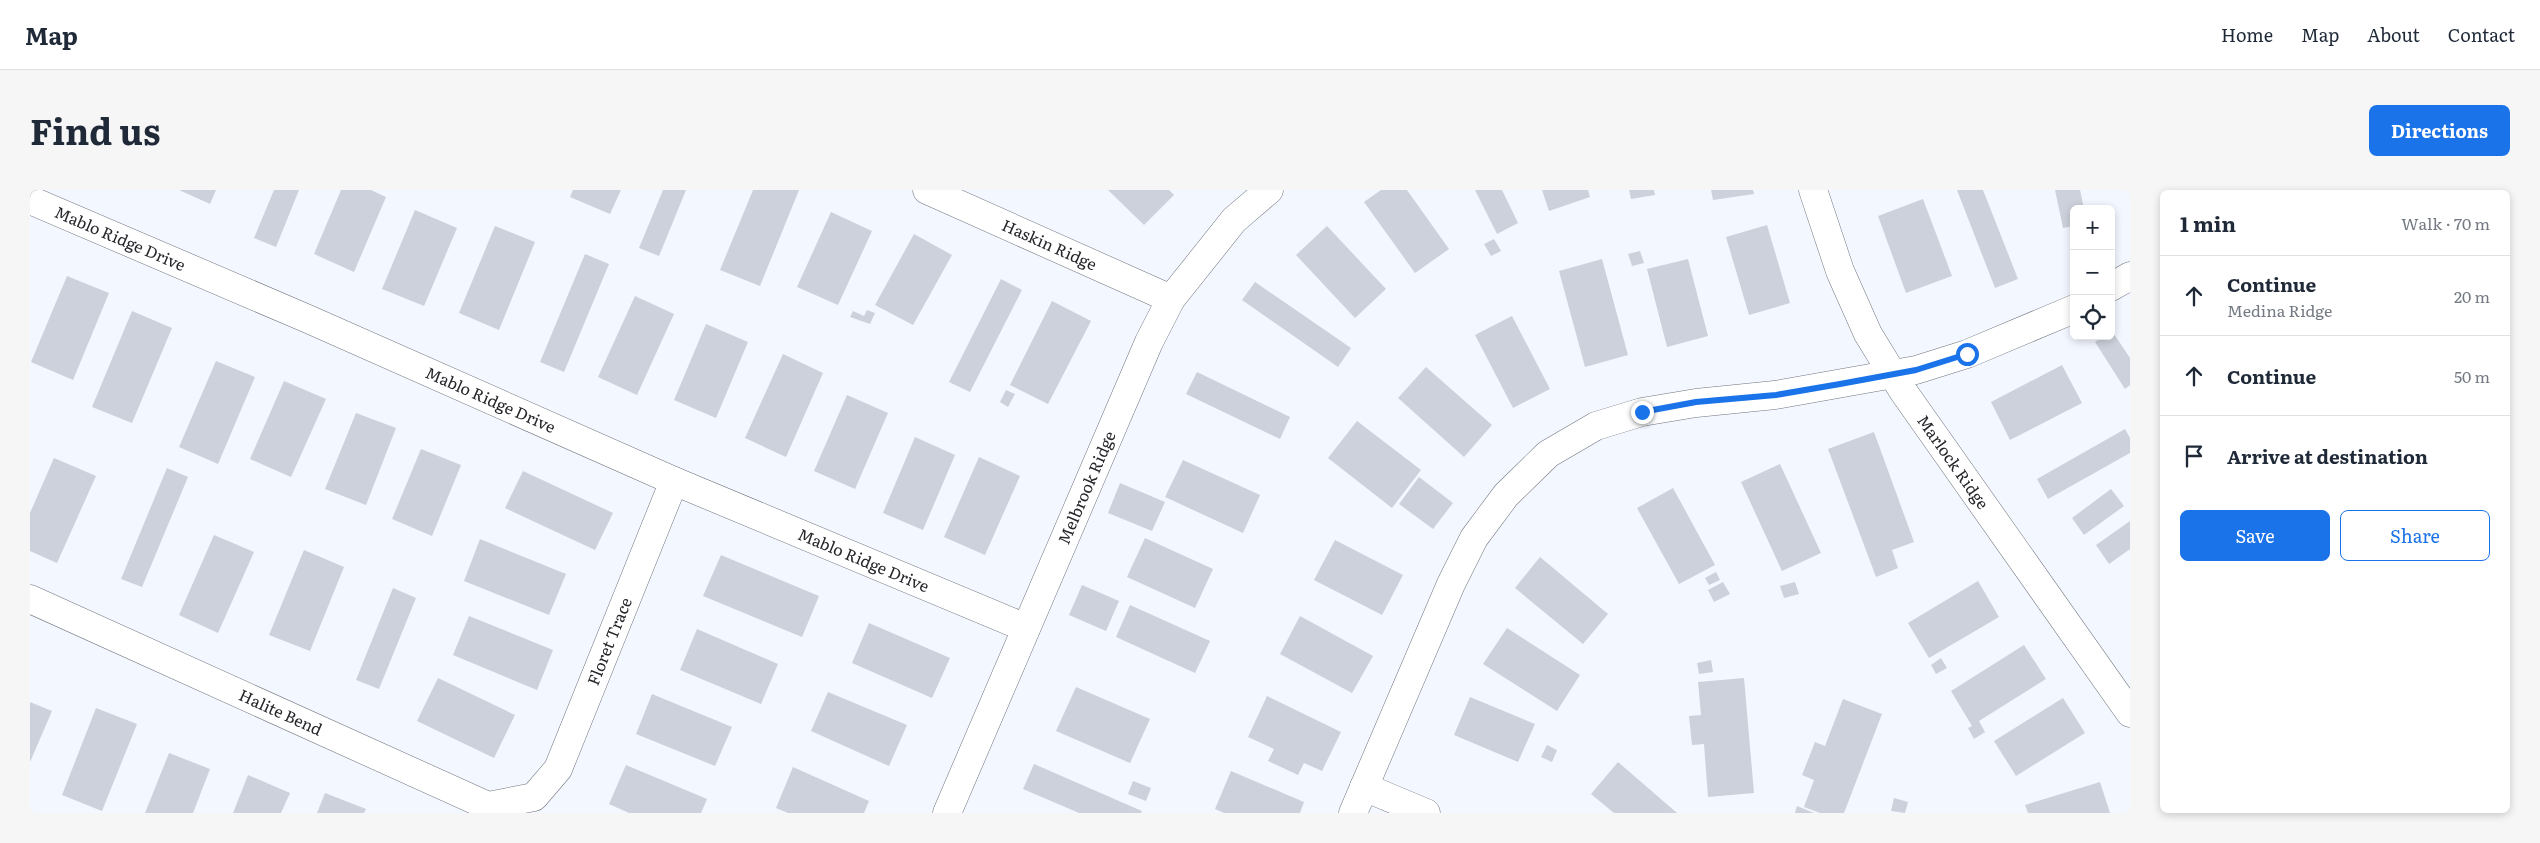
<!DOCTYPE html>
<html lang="en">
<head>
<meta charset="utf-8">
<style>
  body { margin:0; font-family:Literata,serif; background:#f6f6f7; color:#1f2937 }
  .controls { position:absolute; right:15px; top:15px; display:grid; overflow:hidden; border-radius:8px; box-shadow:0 2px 8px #0003 }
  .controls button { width:45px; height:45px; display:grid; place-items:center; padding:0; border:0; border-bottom:1px solid #e0e1e3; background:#fff; color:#1f2937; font:25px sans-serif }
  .stop { position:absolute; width:15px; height:15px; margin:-11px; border:4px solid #1a73e8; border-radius:50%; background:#fff }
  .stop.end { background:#1a73e8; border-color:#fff; box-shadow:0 1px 5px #0008 }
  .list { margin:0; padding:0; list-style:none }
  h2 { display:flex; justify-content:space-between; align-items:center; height:65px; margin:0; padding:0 20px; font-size:21px }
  h2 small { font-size:16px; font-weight:400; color:#747a83 }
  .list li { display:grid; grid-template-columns:32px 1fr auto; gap:15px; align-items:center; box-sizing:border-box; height:80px; padding:0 20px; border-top:1px solid #e0e1e3 }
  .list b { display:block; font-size:19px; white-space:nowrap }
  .list p { margin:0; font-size:16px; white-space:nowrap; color:#747a83 }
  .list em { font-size:16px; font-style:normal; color:#747a83 }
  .actions { display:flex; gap:10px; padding:15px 20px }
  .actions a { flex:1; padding:11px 0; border:1px solid #1a73e8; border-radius:8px; text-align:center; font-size:18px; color:#1a73e8 }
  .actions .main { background:#1a73e8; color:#fff }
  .icon { flex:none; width:28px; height:28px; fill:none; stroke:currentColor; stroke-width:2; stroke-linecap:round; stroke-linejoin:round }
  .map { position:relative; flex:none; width:2100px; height:623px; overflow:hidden; border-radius:8px }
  header { display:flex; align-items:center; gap:30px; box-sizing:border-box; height:70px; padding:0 25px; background:#fff; border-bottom:1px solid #e0e1e3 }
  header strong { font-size:24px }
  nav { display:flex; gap:28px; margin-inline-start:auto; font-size:18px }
  .intro { display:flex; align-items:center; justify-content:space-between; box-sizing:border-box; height:120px; padding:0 30px }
  h1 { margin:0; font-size:35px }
  .button { padding:12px 22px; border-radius:8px; background:#1a73e8; color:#fff; font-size:18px; font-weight:700 }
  main { display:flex; gap:30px; padding:0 30px }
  aside { flex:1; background:#fff; border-radius:8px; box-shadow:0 2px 8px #0003 }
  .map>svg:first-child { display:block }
</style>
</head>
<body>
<header>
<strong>Map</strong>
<nav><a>Home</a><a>Map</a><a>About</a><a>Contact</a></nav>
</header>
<div class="intro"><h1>Find us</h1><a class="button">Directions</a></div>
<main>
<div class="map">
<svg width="2100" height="623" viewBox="0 0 2100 623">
  <rect width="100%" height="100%" fill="#f3f7ff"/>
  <g fill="#ccd1db">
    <path d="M 149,0 L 186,0 L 180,14 Z"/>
    <path d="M 244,0 L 269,0 L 246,57 L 224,48 Z"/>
    <path d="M 311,0 L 341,0 L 356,7 L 324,82 L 284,64 Z"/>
    <path d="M 543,0 L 591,0 L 580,24 L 540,7 Z"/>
    <path d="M 633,0 L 656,0 L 629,66 L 609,58 Z"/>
    <path d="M 723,0 L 769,0 L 730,96 L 690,80 Z"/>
    <path d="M 1078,0 L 1139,0 L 1144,5 L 1114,35 Z"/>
    <path d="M 1351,0 L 1377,0 L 1419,59 L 1385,83 L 1334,12 Z"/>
    <path d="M 1445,0 L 1472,0 L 1488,33 L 1467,44 Z"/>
    <path d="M 1512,0 L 1558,0 L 1560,7 L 1519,21 Z"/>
    <path d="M 1599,0 L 1624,0 L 1625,5 L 1601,9 Z"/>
    <path d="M 1681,0 L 1723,0 L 1724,4 L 1683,10 Z"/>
    <path d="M 1927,0 L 1953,0 L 1988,89 L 1965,98 Z"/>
    <path d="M 2025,0 L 2050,0 L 2054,19 L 2044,19 L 2044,36 L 2033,38 Z"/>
    <path d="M 1893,9 L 1922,86 L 1876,103 L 1848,26 Z"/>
    <path d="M 385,20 L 427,38 L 394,116 L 352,99 Z"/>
    <path d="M 801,22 L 842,41 L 808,115 L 767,97 Z"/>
    <path d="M 1737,35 L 1760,113 L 1719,125 L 1696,47 Z"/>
    <path d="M 465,36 L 505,52 L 469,140 L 429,123 Z"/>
    <path d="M 1297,36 L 1356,99 L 1325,128 L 1266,65 Z"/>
    <path d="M 884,44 L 922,65 L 883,135 L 845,115 Z"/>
    <path d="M 1464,49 L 1471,61 L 1461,66 L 1454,54 Z"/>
    <path d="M 1610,61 L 1614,73 L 1602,76 L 1598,64 Z"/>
    <path d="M 555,64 L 579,74 L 534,182 L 510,172 Z"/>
    <path d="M 1572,69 L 1598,165 L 1555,177 L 1529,81 Z"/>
    <path d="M 1658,69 L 1678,146 L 1637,157 L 1617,79 Z"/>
    <path d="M 37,86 L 79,103 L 43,190 L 1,172 Z"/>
    <path d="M 971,89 L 992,100 L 940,202 L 919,192 Z"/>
    <path d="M 1225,92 L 1321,158 L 1308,177 L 1212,110 Z"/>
    <path d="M 605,106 L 644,124 L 607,205 L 568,187 Z"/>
    <path d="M 1022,111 L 1061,131 L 1018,214 L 980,195 Z"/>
    <path d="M 837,120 L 845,123 L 840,134 L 820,127 L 823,121 L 834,126 Z"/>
    <path d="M 102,121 L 142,138 L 102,233 L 62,217 Z"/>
    <path d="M 1482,126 L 1520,199 L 1483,218 L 1445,145 Z"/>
    <path d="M 676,134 L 718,152 L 686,228 L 644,210 Z"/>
    <path d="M 2082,141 L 2100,168 L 2100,195 L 2095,199 L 2065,152 L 2074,146 L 2081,146 Z"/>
    <path d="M 753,164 L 793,183 L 756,267 L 715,248 Z"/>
    <path d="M 186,171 L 225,187 L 188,274 L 149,257 Z"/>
    <path d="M 2032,175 L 2052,213 L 1980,250 L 1961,212 Z"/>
    <path d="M 1396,177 L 1462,235 L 1434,267 L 1368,208 Z"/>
    <path d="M 1167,182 L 1260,227 L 1250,249 L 1156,204 Z"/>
    <path d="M 254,191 L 296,209 L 261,287 L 220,269 Z"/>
    <path d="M 976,200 L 985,204 L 978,217 L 970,212 Z"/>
    <path d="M 817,205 L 858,223 L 825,299 L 784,281 Z"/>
    <path d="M 326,223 L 366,238 L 336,315 L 295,299 Z"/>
    <path d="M 1327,231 L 1391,280 L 1362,318 L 1298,268 Z"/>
    <path d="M 2095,239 L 2100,248 L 2100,263 L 2018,309 L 2007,289 Z"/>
    <path d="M 1844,242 L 1884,352 L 1862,360 L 1868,378 L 1846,387 L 1798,259 Z"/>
    <path d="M 885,247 L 925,265 L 893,340 L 853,323 Z"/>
    <path d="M 391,259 L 431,275 L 402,346 L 362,329 Z"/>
    <path d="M 949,267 L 990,286 L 955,365 L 914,347 Z"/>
    <path d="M 24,268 L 66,286 L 27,373 L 0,361 L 0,323 Z"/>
    <path d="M 1153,270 L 1230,305 L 1213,343 L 1135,307 Z"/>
    <path d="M 1750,274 L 1791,363 L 1752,381 L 1711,292 Z"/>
    <path d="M 137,278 L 158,287 L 112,397 L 91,389 Z"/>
    <path d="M 493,281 L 583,323 L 565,360 L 475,318 Z"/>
    <path d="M 1389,287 L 1423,313 L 1403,339 L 1369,314 Z"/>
    <path d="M 1090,293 L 1135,312 L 1122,341 L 1078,323 Z"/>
    <path d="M 1643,298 L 1685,375 L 1649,394 L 1607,318 Z"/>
    <path d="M 2081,299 L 2094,316 L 2054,345 L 2042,328 Z"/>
    <path d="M 2100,331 L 2100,359 L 2079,374 L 2066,355 Z"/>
    <path d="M 184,345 L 224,362 L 188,443 L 149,425 Z"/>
    <path d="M 1115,348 L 1183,379 L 1165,418 L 1097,387 Z"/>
    <path d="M 450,349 L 536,384 L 519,425 L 434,391 Z"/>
    <path d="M 1305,350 L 1373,385 L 1352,425 L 1284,390 Z"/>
    <path d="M 274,360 L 314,377 L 280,461 L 239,445 Z"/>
    <path d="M 691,365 L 789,406 L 772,447 L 673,406 Z"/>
    <path d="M 1510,367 L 1578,424 L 1553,454 L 1485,398 Z"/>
    <path d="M 1686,382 L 1690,390 L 1679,395 L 1675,388 Z"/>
    <path d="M 1948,391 L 1969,427 L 1899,468 L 1878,433 Z"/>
    <path d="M 1693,392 L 1700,404 L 1684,412 L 1678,400 Z"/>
    <path d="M 1765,392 L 1769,404 L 1754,408 L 1750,396 Z"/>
    <path d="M 1052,395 L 1089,411 L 1076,441 L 1039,425 Z"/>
    <path d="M 363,398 L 386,408 L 349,499 L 326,490 Z"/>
    <path d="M 1100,415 L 1180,451 L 1165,483 L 1086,447 Z"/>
    <path d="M 439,426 L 523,460 L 507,500 L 423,465 Z"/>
    <path d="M 1270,426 L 1343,466 L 1322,503 L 1250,464 Z"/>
    <path d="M 839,433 L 920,468 L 902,508 L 822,473 Z"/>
    <path d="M 1477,438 L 1550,485 L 1527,521 L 1453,474 Z"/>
    <path d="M 667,439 L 748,474 L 731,514 L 650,480 Z"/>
    <path d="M 1994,455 L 2016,489 L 1949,531 L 1955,542 L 1944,549 L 1938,538 L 1942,536 L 1921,501 Z"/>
    <path d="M 1911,468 L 1917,478 L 1906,484 L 1901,475 Z"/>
    <path d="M 1681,470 L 1683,482 L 1669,484 L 1667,473 Z"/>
    <path d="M 408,488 L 485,525 L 464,568 L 387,531 Z"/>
    <path d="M 1714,488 L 1724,603 L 1678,607 L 1674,554 L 1662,555 L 1659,526 L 1671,525 L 1668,492 Z"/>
    <path d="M 1046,497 L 1120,529 L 1100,573 L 1026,541 Z"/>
    <path d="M 798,502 L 877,535 L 859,576 L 781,541 Z"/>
    <path d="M 622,504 L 702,537 L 685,576 L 606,544 Z"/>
    <path d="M 1237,506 L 1311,542 L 1292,581 L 1274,573 L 1268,585 L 1238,571 L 1244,559 L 1218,547 Z"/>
    <path d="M 1440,507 L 1505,534 L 1488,572 L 1424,545 Z"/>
    <path d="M 2033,508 L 2055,543 L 1986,586 L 1964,551 Z"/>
    <path d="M 1813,509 L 1852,524 L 1814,623 L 1790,623 L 1774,617 L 1784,590 L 1772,585 L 1785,552 L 1795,556 Z"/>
    <path d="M 0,512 L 22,521 L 0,572 Z"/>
    <path d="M 66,518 L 107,534 L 72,621 L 32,605 Z"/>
    <path d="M 1517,555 L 1527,560 L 1522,572 L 1511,567 Z"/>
    <path d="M 139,563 L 180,579 L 163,623 L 115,623 Z"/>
    <path d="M 1588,572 L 1647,623 L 1584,623 L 1561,604 Z"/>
    <path d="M 1004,574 L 1112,621 L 1111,623 L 1049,623 L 993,599 Z"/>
    <path d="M 596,575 L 677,609 L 671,623 L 599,623 L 579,614 Z"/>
    <path d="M 763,577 L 839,611 L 834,623 L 758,623 L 746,618 Z"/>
    <path d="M 1201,581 L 1274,612 L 1270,623 L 1194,623 L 1185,619 Z"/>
    <path d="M 218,585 L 260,603 L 251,623 L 203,623 Z"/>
    <path d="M 1103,591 L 1121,598 L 1116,611 L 1098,604 Z"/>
    <path d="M 2070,592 L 2080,623 L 1998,623 L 1995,615 Z"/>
    <path d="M 295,603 L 336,619 L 334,623 L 287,623 Z"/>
    <path d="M 1864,608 L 1878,612 L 1875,623 L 1861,621 Z"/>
    <path d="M 1767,616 L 1784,623 L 1765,623 Z"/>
  </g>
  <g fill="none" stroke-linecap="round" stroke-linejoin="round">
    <g stroke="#71757e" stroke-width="29">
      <g id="street">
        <path id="s1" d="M 897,0 L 1141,109"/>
        <path id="s2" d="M 1783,0 L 1810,81 L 1838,144 L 1873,201 L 2100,523"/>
        <path id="s3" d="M 0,10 L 278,129 L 644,291 L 996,438"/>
        <path d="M 2081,97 L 2100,86"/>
        <path id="s4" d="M 0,409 L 458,616 L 504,607 L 528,579 L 644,291"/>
        <path d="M 1334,597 L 1396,623"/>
        <path id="s5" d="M 917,623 L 1119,152 L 1141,109 L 1204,30 L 1239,0"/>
        <path d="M 1323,623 L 1421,394 L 1444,348 L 1476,305 L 1518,264 L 1566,236 L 1612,222 L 1666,213 L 1745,205 L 1886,180 L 1937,164 L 2044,119"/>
      </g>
    </g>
    <use href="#street" stroke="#fff" stroke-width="28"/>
  </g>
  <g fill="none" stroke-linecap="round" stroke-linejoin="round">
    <path stroke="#1a73e8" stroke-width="6" d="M 1612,222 L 1666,212 L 1746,205 L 1810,194 L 1886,180 L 1937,164"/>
  </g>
  <g text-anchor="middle" stroke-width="5" stroke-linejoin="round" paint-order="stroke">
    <g font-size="16" fill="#26272b" stroke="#fff">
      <text dy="6" stroke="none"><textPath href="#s3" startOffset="98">Mablo Ridge Drive</textPath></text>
      <text dy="6" stroke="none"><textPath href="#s1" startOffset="134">Haskin Ridge</textPath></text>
      <text dy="6" stroke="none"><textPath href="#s3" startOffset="502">Mablo Ridge Drive</textPath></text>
      <text dy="6" stroke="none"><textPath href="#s2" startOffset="308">Marlock Ridge</textPath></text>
      <text dy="6" stroke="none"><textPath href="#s5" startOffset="354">Melbrook Ridge</textPath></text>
      <text dy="6" stroke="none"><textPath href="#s3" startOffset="908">Mablo Ridge Drive</textPath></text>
      <text dy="6" stroke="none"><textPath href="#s4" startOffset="724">Floret Trace</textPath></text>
      <text dy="6" stroke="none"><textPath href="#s4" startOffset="275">Halite Bend</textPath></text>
    </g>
  </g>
</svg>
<div class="controls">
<button>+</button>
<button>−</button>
<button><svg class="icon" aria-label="locate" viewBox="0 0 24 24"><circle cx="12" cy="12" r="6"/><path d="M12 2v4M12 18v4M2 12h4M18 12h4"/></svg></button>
</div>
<div class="stop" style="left:1937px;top:164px"></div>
<div class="stop end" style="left:1612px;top:222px"></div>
</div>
<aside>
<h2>1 min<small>Walk · 70 m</small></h2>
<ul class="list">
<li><svg class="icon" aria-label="ahead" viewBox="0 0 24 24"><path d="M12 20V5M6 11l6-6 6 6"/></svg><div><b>Continue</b><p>Medina Ridge</p></div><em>20 m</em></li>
<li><svg class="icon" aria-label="ahead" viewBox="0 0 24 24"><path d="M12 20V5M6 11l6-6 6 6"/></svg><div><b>Continue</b></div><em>50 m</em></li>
<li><svg class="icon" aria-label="arrive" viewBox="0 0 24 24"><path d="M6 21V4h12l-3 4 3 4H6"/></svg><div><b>Arrive at destination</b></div></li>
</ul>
<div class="actions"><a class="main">Save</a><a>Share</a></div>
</aside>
</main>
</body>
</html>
